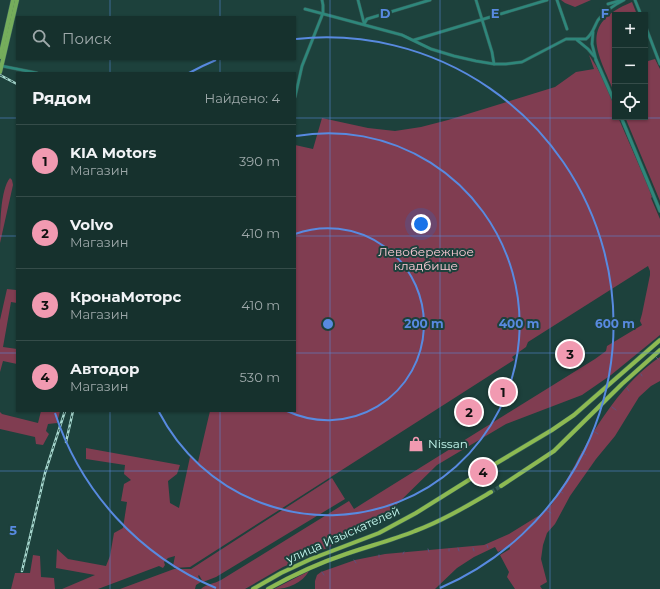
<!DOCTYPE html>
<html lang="ru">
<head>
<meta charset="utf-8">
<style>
  body { margin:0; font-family:Montserrat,sans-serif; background:#1f3935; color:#f1f3f6 }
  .controls { position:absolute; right:12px; top:12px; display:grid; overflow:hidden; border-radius:0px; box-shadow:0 1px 3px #0004 }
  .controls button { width:36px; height:36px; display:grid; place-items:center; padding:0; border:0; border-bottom:1px solid #354c49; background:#16312d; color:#f1f3f6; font:20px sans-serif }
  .you { position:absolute; left:421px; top:224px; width:14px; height:14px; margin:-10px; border:3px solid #fff; border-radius:50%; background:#1a73e8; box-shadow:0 0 0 6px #1a73e833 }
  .badge { display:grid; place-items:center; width:26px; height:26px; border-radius:50%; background:#f19ab1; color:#111; font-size:13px; font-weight:700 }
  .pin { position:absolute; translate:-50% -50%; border:2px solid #fff; box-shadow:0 1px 4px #0006 }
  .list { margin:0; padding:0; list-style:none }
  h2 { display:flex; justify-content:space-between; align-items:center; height:52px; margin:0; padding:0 16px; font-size:17px }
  h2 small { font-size:13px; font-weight:400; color:#9ea9aa }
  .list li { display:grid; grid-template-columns:26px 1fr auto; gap:12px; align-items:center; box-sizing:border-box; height:72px; padding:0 16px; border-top:1px solid #354c49 }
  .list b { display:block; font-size:15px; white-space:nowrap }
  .list p { margin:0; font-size:13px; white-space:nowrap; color:#9ea9aa }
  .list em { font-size:13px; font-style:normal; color:#9ea9aa }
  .icon { flex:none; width:22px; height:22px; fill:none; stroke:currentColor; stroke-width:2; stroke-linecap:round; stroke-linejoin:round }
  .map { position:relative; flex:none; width:660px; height:589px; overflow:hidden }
  .search { position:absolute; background:#16312d; box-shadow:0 1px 3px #0004; left:16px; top:16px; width:280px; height:44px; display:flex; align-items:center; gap:10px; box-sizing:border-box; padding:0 14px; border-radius:0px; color:#9ea9aa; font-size:15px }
  .panel { position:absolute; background:#16312d; box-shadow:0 1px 3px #0004; left:16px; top:72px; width:280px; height:340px; border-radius:0px }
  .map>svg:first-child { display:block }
</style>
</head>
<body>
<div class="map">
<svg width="660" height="589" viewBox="0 0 660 589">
  <rect width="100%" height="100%" fill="#1d413c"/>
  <g fill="#803d51">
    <path d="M 561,0 L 591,0 L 575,7 L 565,3 Z"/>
    <path d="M 632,2 L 636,12 L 635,15 L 615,15 L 615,94 C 598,52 577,25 632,2 Z"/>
    <path d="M 645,53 L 648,61 L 655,59 L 660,69 L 660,201 L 625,117 L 645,117 Z"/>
    <path d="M 589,55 C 600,71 615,98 615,117 L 618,117 L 649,188 L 652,197 L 651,198 L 660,219 L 660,335 L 611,375 L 582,395 L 506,424 L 437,465 L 390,511 L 374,524 L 341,542 L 283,567 L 245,589 L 201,589 C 206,584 214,584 221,580 L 349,501 L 354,509 L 365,502 L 595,359 L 606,351 L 607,346 L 642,325 L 640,321 L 642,314 L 650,275 L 650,271 L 648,266 L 528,342 L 526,347 L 512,357 L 514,360 L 190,567 L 174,568 L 173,566 L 175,556 L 168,558 L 164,562 L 165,565 L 163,568 L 159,566 L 98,589 L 62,589 L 95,575 L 56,568 L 57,549 L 68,559 L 106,566 L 110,556 L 114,533 L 123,528 L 127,502 L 121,501 L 124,484 L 131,480 L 124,474 L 125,465 L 86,459 L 86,448 L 180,465 L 177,474 L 168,481 L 170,503 L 179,508 L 190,457 L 198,462 L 210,411 L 295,411 L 295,145 L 313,149 L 322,118 L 368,128 L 395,131 L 421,127 L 448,120 L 555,87 L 576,72 L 594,69 Z"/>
    <path d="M 10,178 L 12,180 L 13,185 L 0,243 C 0,227 0,190 10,178 Z"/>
    <path d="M 7,289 L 16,290 L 17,289 L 17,303 L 11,302 L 3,347 L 17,349 L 17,364 L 3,361 L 0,372 L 0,320 Z"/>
    <path d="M 660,357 L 660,381 L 651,386 L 639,397 L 615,436 L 596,459 L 570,496 L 555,524 L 547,533 L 543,545 L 541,559 L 547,582 L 540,586 L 542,589 L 515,589 L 507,577 L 509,572 L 500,555 L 510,549 L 509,546 L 498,552 L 495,547 L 474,557 L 457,568 L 435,589 L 315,589 L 315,581 L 317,575 L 321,572 L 355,560 L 385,554 L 484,545 L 509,534 L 543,513 L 552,504 C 559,491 568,478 575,465 C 595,426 624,381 660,357 Z"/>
    <path d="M 41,411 L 60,411 L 57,423 L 48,424 L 46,431 L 49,434 L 43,445 L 36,444 L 35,437 L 0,429 L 0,412 L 2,414 L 38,423 Z"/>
    <path d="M 332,478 L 345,499 L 216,577 L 203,582 L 199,575 L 198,576 L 201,582 L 196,585 L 195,589 L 120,589 L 174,569 L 191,569 Z"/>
    <path d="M 33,555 L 40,556 L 41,577 L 54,578 L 55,589 L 11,589 L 15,573 L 30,573 Z"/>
    <path d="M 309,571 C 302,583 288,589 274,589 Z"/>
  </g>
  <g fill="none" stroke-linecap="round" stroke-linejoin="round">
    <g stroke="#5c527f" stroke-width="1">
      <path d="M 656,357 L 659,360"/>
      <path d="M 641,374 L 642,376"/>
      <path d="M 627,388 L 629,391"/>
      <path d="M 612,407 L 616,410"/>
      <path d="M 595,432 L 598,434"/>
      <path d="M 582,452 L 586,455"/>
      <path d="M 570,472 L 574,473"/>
      <path d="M 559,491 L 563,493"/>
      <path d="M 546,510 L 551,513"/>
      <path d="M 487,545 L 488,548"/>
      <path d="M 458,548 L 459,551"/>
      <path d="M 473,548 L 474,551"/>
      <path d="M 428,549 L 429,552"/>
      <path d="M 449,549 L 449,551"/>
      <path d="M 403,554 L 404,552"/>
      <path d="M 379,555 L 379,557"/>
      <path d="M 354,560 L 356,563"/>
      <path d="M 322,572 L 324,575"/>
    </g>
    <g stroke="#365d57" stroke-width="4" stroke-dasharray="4 2" stroke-linecap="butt">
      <path d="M 480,473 L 490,467"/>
      <path d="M 491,492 L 501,486"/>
    </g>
    <g stroke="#345e58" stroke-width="3.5">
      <g id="minor">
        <path d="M 358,0 L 364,23"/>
        <path d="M 476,0 L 492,52 L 494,64"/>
        <path d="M 557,0 L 567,29"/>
        <path d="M 635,0 L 641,15"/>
        <path d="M 608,4 L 622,0"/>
        <path d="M 305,9 L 402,35 L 431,49 L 454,56 L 476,61 L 494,64 L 506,64 L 522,62 L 566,39 L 586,39 C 593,34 594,27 598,20 C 605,11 614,5 624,0"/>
        <path d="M 364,24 L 367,19 L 430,0"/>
        <path d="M 645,25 L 660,64"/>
        <path d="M 593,32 L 592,44 L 596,60"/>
        <path d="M 414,40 L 547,0"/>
        <path d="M 577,40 L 588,49 L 594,56"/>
        <path d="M 2,66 L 37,73"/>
        <path d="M 295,97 L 302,66 L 323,13 L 323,5 L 322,0"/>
      </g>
    </g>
    <g stroke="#345e58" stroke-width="4">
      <g id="tertiary">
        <path d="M 596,60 L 615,103"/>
        <path d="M 621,117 L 660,211"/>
      </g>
    </g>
    <g stroke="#345e58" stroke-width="5">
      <g id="primary">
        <path d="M 0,57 L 13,0"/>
        <path d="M 0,72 L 17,0"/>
      </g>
    </g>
    <g stroke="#345e58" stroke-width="5">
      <g id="trunk">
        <path d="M 490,467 L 552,430 L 574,415 L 660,340"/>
        <path d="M 501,486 L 554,451 L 622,384 L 660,350"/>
        <path d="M 253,589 L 281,573 L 311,559 L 379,533 L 416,513 L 480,473"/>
        <path d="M 268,589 C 293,575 319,563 346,554 C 369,546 393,540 415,531 C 442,521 467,506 491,492"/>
      </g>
    </g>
    <use href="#minor" stroke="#2e877b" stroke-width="2.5"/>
    <use href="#tertiary" stroke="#2e877b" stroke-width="3"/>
    <use href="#primary" stroke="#75ad5c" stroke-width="4"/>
    <use href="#trunk" stroke="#8dba52" stroke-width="4"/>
    <g stroke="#a6d7ce" stroke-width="2.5">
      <g id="rail">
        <path d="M 0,75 L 17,84"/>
        <path d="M 66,442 L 73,411"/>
        <path d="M 22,571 L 45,473 L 65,411"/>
      </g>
    </g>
    <use href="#rail" stroke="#1d413c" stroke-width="1" stroke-dasharray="3" stroke-linecap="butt"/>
  </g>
  <path fill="none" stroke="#588ae0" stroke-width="1" stroke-opacity="0.55" d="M 110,0 L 110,17M 220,0 L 220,17M 330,0 L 330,589M 440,0 L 440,589M 550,0 L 550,589M 110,59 L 110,73M 220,59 L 220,73M 0,118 L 17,118M 295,118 L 660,118M 0,236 L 17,236M 295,236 L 660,236M 0,353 L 17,353M 295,353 L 660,353M 110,411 L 110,589M 220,411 L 220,589M 0,471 L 660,471"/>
  <g fill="none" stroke="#588ae0" stroke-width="2">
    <path d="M295 234A96 96 0 1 1 287 411"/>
    <path d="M296 136A191 191 0 1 1 159 412"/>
    <path d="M216 588A287 287 0 0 1 55 413M189 73A287 287 0 0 1 216 60M296 39A287 287 0 0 1 440 588"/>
  </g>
  <defs>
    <g id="shop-bare" transform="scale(1.2)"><path d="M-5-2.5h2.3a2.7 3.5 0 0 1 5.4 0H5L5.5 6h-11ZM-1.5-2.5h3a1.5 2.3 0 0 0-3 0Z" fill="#f19ab1" stroke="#1d413c" stroke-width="2.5" paint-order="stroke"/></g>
  </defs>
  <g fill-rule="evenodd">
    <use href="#shop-bare" x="416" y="444"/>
  </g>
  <g text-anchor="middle" stroke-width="4" stroke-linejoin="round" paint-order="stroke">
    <g font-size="12" fill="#fccbd6" stroke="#1d413c">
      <text x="426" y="256">Левобережное<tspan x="426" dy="14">кладбище</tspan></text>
    </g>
    <g font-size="12" fill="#c5f9ef" stroke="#1d413c" text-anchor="start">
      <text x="428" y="448">Nissan</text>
    </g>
    <g font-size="12" fill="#c5f9ef" stroke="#1d413c">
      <text transform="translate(343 535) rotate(-24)" y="4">улица Изыскателей</text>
    </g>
  </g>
  <g font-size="13" text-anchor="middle" font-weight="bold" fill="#588ae0" stroke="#1d413c" stroke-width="4" stroke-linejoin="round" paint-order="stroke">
    <text x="385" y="18">D</text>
    <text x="495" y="18">E</text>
    <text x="605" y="18">F</text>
    <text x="13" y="535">5</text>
  </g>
  <circle cx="328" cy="324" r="6" fill="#588ae0" stroke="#1d413c" stroke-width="2"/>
  <g font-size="12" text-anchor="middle" font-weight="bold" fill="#588ae0" stroke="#1d413c" stroke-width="4" stroke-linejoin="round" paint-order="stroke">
    <text x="424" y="328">200 m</text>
    <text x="519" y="328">400 m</text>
    <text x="615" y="328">600 m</text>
  </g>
</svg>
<div class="controls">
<button>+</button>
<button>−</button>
<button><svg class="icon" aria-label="locate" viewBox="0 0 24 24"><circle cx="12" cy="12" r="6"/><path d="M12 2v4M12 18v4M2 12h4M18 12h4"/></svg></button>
</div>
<div class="you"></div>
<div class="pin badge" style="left:503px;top:392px">1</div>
<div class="pin badge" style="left:469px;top:412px">2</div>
<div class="pin badge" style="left:570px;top:354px">3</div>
<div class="pin badge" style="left:483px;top:472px">4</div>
<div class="search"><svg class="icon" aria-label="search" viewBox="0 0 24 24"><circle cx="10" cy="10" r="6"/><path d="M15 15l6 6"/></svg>Поиск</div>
<section class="panel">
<h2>Рядом<small>Найдено: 4</small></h2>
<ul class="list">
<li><span class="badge">1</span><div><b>KIA Motors</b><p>Магазин</p></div><em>390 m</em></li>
<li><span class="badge">2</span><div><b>Volvo</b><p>Магазин</p></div><em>410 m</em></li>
<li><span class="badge">3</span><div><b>КронаМоторс</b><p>Магазин</p></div><em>410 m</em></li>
<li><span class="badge">4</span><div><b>Автодор</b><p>Магазин</p></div><em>530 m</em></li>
</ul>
</section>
</div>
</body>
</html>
